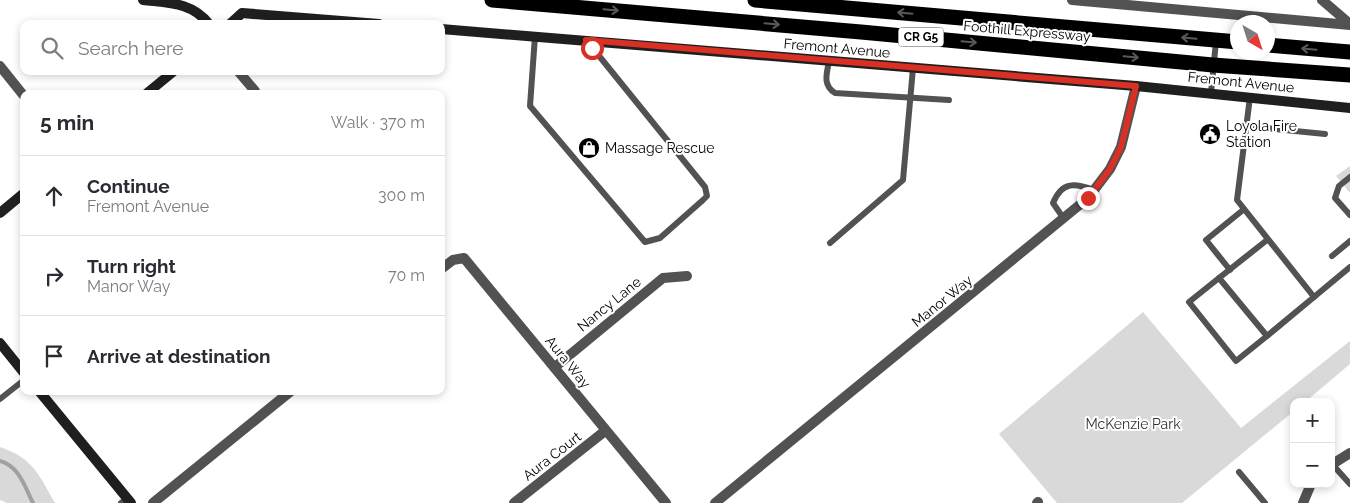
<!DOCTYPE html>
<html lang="en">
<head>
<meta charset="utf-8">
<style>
  body { margin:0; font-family:Raleway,sans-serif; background:#f2f2f3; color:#2b2b33 }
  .controls { position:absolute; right:15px; bottom:15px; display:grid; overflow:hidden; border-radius:10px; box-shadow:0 2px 8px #0003 }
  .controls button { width:45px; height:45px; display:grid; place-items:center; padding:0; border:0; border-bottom:1px solid #e1e1e2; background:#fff; color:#2b2b33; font:25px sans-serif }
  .compass { position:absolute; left:1230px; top:15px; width:45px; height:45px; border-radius:50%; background:#fff; box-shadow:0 2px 8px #0003; rotate:141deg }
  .stop { position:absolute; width:15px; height:15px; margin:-11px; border:4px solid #d93025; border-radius:50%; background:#fff }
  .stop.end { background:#d93025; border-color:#fff; box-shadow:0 1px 5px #0008 }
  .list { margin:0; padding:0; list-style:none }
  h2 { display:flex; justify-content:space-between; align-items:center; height:65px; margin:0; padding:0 20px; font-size:21px }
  h2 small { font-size:16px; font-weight:400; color:#7c7c81 }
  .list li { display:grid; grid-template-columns:32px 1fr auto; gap:15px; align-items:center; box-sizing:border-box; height:80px; padding:0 20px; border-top:1px solid #e1e1e2 }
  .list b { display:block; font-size:19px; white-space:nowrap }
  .list p { margin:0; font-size:16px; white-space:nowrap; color:#7c7c81 }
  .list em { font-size:16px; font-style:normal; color:#7c7c81 }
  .icon { flex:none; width:28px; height:28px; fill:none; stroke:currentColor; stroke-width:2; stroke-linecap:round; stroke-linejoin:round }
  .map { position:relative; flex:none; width:1350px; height:503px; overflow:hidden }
  .search { position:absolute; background:#fff; box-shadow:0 2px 8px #0003; left:20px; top:20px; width:425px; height:55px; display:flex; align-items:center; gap:12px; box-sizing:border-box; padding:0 18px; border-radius:10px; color:#7c7c81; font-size:19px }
  .panel { position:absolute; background:#fff; box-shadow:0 2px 8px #0003; left:20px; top:90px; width:425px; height:305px; border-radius:10px }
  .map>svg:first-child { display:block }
</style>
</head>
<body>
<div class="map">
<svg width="1350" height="503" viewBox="0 0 1350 503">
  <rect width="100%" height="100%" fill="#fff"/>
  <g fill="#d9d9d9">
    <path d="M 1350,166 L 1350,193 L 1336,176 Z"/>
    <path d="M 1143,312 L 1241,428 L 1350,341 L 1350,364 L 1305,402 L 1294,402 L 1294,411 L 1182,503 L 1057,503 L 999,434 Z"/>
    <path d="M 0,447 C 33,458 39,475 55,503 L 7,503 L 0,500 Z"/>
  </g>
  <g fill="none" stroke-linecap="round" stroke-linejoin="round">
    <path stroke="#a0a0a0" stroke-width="4" d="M 0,461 C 19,466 25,487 33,503"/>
    <g stroke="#525252" stroke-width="6">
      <path d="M 535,36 L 530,106 L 645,242 L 660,238 L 703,200 L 707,196 L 705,187 L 587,41"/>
      <path d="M 829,61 C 827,73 822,85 835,93 L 949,100"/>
      <path d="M 1211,93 L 1216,41"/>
      <path d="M 1250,97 L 1237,200 L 1314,297 L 1267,336 L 1219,278 L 1267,240"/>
      <path d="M 1246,126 L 1325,134"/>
      <path d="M 1350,177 L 1339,186 L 1335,198 L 1350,215"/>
      <path d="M 1064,219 L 1053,203 C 1062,181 1075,183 1094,190"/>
      <path d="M 830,243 L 903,180 L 913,68"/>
      <path d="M 1332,256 L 1350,241"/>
      <path d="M 1230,270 L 1206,240 L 1243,210"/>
      <path d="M 1219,278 L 1189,302 L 1236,361 L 1267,336"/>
      <path d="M 1314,297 L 1350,267"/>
      <path d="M 0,399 L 24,380"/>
      <path d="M 1332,464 L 1350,484"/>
      <path d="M 1239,472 L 1265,503"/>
      <path d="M 121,503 L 127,498"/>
    </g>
    <g stroke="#525252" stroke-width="10">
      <path d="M 1072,0 L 1350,25"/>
      <path d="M 1322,0 L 1350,24"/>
      <path d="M 0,66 L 24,96"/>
      <path d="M 238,71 L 255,91"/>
      <path d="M 441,269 L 453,260 L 464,258 L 666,503"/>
      <path d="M 555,367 L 663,278 L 687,276"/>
      <path d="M 1331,465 L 1350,453"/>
      <path d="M 153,503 L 291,391"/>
      <path d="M 514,503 L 605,431"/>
      <path d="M 715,503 L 1088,198 L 1110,169 L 1121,147 L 1136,86"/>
      <path d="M 1037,503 L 1038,502"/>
      <path d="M 1303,503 L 1311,484"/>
    </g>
    <g stroke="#1f1f1f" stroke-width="10">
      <path d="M 143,0 C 168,3 192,2 209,24"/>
      <path d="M 230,24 L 242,13 L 379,24"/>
      <path d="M 441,29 L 1136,86 L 1350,108"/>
      <path d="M 146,94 L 174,71"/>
      <path d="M 0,213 L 24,193"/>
      <path d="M 0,343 L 24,373"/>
      <path d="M 39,391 L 131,503"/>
    </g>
    <g stroke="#000" stroke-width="15">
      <path d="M 492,0 L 861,32 L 1213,65 L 1350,75"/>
      <path d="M 755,0 L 1238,42"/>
      <path d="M 1268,45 L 1350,52"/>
    </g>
  </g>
  <defs><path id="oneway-shaft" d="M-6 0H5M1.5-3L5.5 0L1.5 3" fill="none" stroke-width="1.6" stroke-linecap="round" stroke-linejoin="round" transform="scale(1.25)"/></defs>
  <g stroke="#595959">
    <use href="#oneway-shaft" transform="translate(611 10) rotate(5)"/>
    <use href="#oneway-shaft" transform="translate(905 13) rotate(-175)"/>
    <use href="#oneway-shaft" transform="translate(772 24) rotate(5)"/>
    <use href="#oneway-shaft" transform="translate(1189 38) rotate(-175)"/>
    <use href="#oneway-shaft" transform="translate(969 42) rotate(5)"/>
    <use href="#oneway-shaft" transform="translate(1309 49) rotate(-175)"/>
    <use href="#oneway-shaft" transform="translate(1131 57) rotate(5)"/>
  </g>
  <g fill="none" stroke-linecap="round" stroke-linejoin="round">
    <path stroke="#d93025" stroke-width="6" d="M 592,48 L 586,40 L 1136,86 L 1121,147 L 1110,169 L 1088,198"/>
  </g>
  <defs>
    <g id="civic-disc" transform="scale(1.125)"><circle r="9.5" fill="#000" stroke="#fff"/><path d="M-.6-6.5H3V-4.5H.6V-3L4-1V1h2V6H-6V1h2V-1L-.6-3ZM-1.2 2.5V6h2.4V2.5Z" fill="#fff"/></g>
    <g id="shop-disc" transform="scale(1.125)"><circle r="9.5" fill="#000" stroke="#fff"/><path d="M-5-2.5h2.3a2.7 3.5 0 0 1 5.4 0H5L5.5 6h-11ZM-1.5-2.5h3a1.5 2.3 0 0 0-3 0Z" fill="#fff"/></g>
  </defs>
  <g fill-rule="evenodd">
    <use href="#civic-disc" x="1210" y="134"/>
    <use href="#shop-disc" x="589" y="148"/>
  </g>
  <g text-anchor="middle" stroke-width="4" stroke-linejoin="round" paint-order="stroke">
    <rect fill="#fff" stroke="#4c4c4c" stroke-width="1" x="898.5" y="27.5" width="45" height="19" rx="4"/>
    <g font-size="12" font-weight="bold" fill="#000">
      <text x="921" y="41">CR G5</text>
    </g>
    <g font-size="14" fill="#000" stroke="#fff">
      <text transform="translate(1027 31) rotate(5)" y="5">Foothill Expressway</text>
      <text transform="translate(837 48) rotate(5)" y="5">Fremont Avenue</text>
      <text transform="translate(1241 82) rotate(6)" y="5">Fremont Avenue</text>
      <text transform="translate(942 301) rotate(-39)" y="5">Manor Way</text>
      <text transform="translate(609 304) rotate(-39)" y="5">Nancy Lane</text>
      <text transform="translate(568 362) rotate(51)" y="5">Aura Way</text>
      <text transform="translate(552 456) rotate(-38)" y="5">Aura Court</text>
    </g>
    <g font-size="14" fill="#000" stroke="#fff" text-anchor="start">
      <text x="1226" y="131">Loyola Fire<tspan x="1226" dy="16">Station</tspan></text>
      <text x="605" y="153">Massage Rescue</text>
    </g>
    <g font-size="14" fill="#303030" stroke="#fff">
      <text x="1133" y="429">McKenzie Park</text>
    </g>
  </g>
</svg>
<div class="controls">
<button>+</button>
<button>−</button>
</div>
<svg class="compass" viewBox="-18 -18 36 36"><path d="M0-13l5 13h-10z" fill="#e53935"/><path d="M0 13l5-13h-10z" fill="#7c7c81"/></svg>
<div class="stop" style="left:592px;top:48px"></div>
<div class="stop end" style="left:1088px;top:198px"></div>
<div class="search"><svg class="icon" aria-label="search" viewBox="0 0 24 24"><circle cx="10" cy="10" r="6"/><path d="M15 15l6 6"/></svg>Search here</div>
<section class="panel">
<h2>5 min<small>Walk · 370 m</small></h2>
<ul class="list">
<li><svg class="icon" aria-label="ahead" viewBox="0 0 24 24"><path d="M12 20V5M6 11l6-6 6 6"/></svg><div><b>Continue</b><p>Fremont Avenue</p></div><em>300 m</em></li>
<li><svg class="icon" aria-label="right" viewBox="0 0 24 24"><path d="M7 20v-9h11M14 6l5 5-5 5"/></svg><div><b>Turn right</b><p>Manor Way</p></div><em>70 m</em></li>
<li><svg class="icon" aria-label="arrive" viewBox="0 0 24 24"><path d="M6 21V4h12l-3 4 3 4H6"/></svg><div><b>Arrive at destination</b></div></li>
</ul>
</section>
</div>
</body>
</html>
